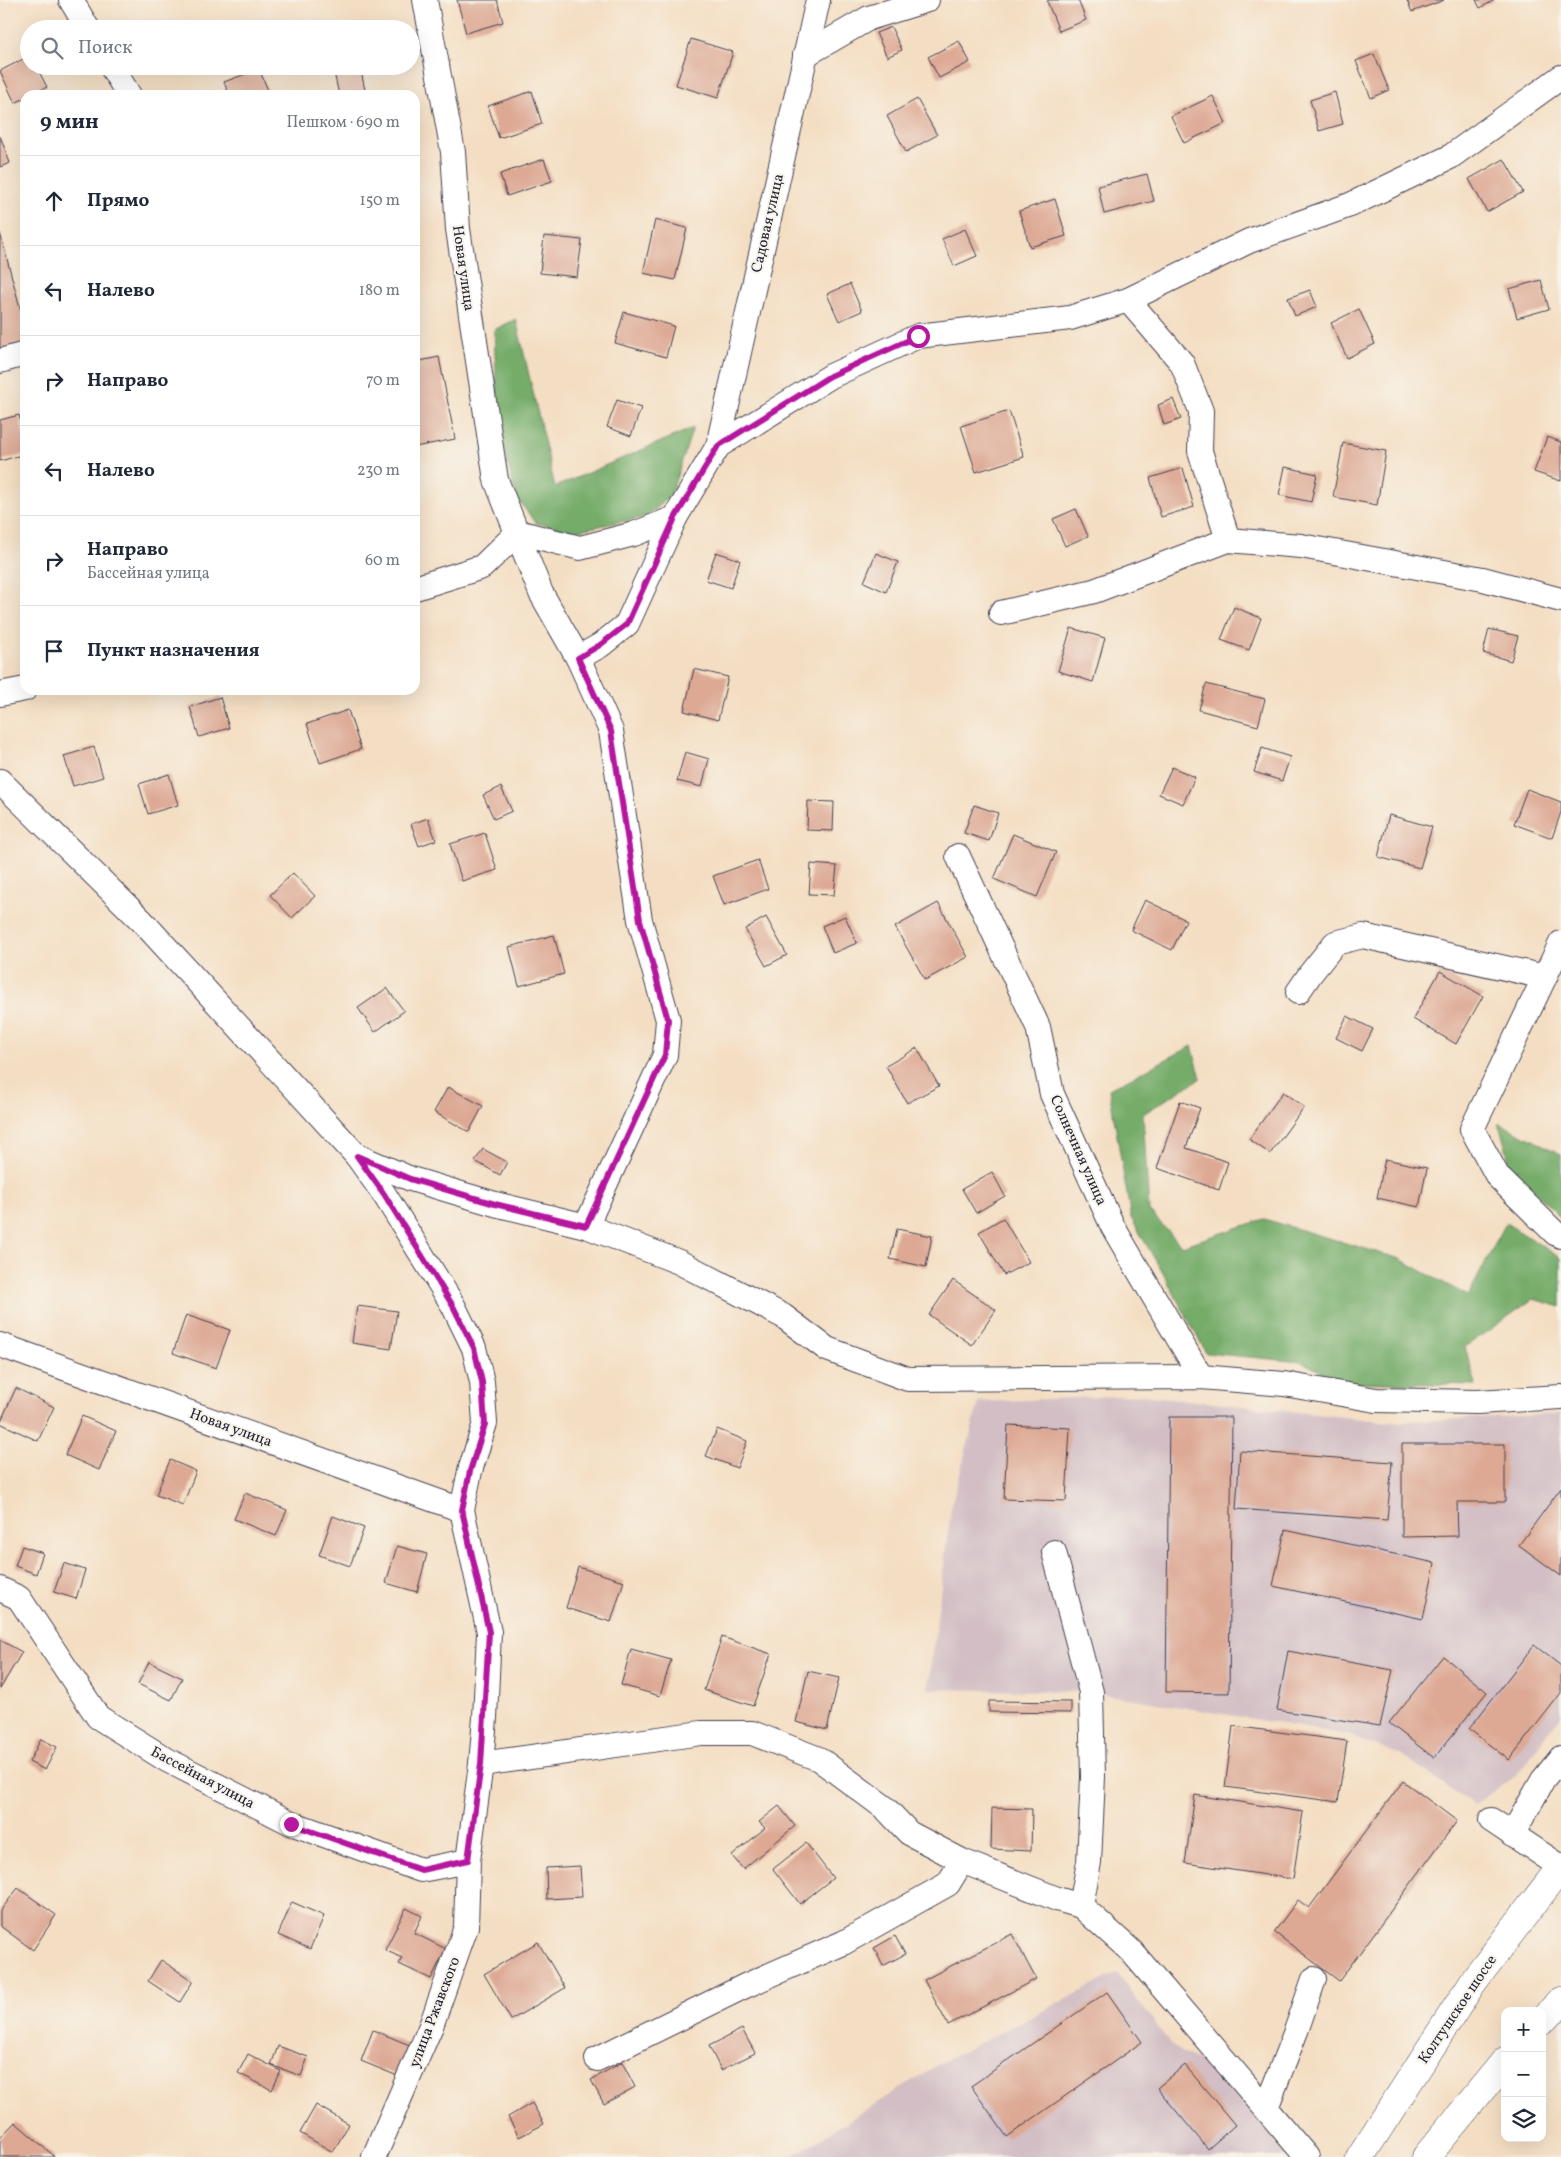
<!DOCTYPE html>
<html lang="ru">
<head>
<meta charset="utf-8">
<style>
  body { margin:0; font-family:Vollkorn,serif; background:#f2f2f3; color:#1f2937 }
  .controls { position:absolute; right:15px; bottom:15px; display:grid; overflow:hidden; border-radius:10px; box-shadow:0 5px 20px #0002 }
  .controls button { width:45px; height:45px; display:grid; place-items:center; padding:0; border:0; border-bottom:1px solid #e0e1e3; background:#fff; color:#1f2937; font:25px sans-serif }
  .stop { position:absolute; width:15px; height:15px; margin:-11px; border:4px solid #b5179e; border-radius:50%; background:#fff }
  .stop.end { background:#b5179e; border-color:#fff; box-shadow:0 1px 5px #0008 }
  .list { margin:0; padding:0; list-style:none }
  h2 { display:flex; justify-content:space-between; align-items:center; height:65px; margin:0; padding:0 20px; font-size:21px }
  h2 small { font-size:16px; font-weight:400; color:#747a83 }
  .list li { display:grid; grid-template-columns:32px 1fr auto; gap:15px; align-items:center; box-sizing:border-box; height:90px; padding:0 20px; border-top:1px solid #e0e1e3 }
  .list b { display:block; font-size:19px; white-space:nowrap }
  .list p { margin:0; font-size:16px; white-space:nowrap; color:#747a83 }
  .list em { font-size:16px; font-style:normal; color:#747a83 }
  .icon { flex:none; width:28px; height:28px; fill:none; stroke:currentColor; stroke-width:2; stroke-linecap:round; stroke-linejoin:round }
  .map { position:relative; flex:none; width:1561px; height:2157px; overflow:hidden }
  .search { position:absolute; background:#fff; box-shadow:0 5px 20px #0002; left:20px; top:20px; width:400px; height:55px; display:flex; align-items:center; gap:12px; box-sizing:border-box; padding:0 18px; border-radius:28px; color:#747a83; font-size:19px }
  .panel { position:absolute; background:#fff; box-shadow:0 5px 20px #0002; left:20px; top:90px; width:400px; height:605px; border-radius:15px }
  .map>svg:first-child { display:block }
</style>
</head>
<body>
<div class="map">
<svg width="1561" height="2157" viewBox="0 0 1561 2157">
  <rect width="100%" height="100%" fill="#f7f3e8"/>
  <filter id="ink" filterUnits="userSpaceOnUse"><feTurbulence type="fractalNoise" baseFrequency=".02" numOctaves="2"/><feDisplacementMap in="SourceGraphic" scale="10" xChannelSelector="R" yChannelSelector="G"/><feConvolveMatrix kernelMatrix="1 2 1 2 8 2 1 2 1" color-interpolation-filters="sRGB"/></filter>
  <filter id="wash" filterUnits="userSpaceOnUse"><feTurbulence type="fractalNoise" baseFrequency=".0096" numOctaves="4" result="noise"/><feDisplacementMap in="SourceGraphic" scale="20" xChannelSelector="R" yChannelSelector="G"/><feGaussianBlur stdDeviation="1.12" result="paint"/><feColorMatrix in="noise" values="0 0 0 0 0 0 0 0 0 0 0 0 0 0 0 0 0 1.4 0 .05"/><feComposite in="paint" operator="in"/></filter>
  <g filter="url(#wash)">
    <rect width="100%" height="100%" fill="#f4dec3"/>
    <g fill="#d2bec4">
      <path d="M 1142,1395 L 1390,1422 L 1561,1414 L 1561,1716 L 1517,1775 L 1474,1805 L 1400,1755 L 1349,1735 L 1091,1692 L 928,1689 L 952,1502 L 979,1402 Z"/>
      <path d="M 1117,1973 L 1173,2047 L 1223,2073 L 1288,2157 L 791,2157 L 937,2065 Z"/>
    </g>
    <g fill="#74ac69" stroke="#4b6752">
      <path d="M 516,319 L 555,487 L 693,428 L 670,497 L 646,517 L 574,531 L 536,523 L 517,499 L 498,427 L 494,330 Z"/>
      <path d="M 1192,1046 L 1201,1078 L 1143,1114 L 1149,1211 L 1182,1246 L 1264,1219 L 1400,1259 L 1468,1296 L 1506,1223 L 1561,1258 L 1561,1307 L 1533,1299 L 1465,1347 L 1476,1385 L 1342,1382 L 1302,1362 L 1206,1353 L 1164,1275 L 1131,1218 L 1109,1089 Z"/>
      <path d="M 1499,1123 L 1561,1154 L 1561,1218 L 1511,1168 Z"/>
    </g>
    <g id="blocks">
      <g fill="#dda994">
        <path d="M 457,0 L 497,0 L 503,22 L 466,33 Z"/>
        <path d="M 1050,0 L 1078,0 L 1086,20 L 1059,31 L 1047,1 Z"/>
        <path d="M 1407,0 L 1444,0 L 1412,12 Z"/>
        <path d="M 1476,0 L 1495,0 L 1480,8 Z"/>
        <path d="M 891,27 L 902,50 L 887,57 L 876,33 Z"/>
        <path d="M 691,39 L 733,52 L 718,98 L 676,85 Z"/>
        <path d="M 959,41 L 970,62 L 939,78 L 928,57 Z"/>
        <path d="M 1374,54 L 1389,90 L 1371,98 L 1356,61 Z"/>
        <path d="M 29,56 L 29,66 L 36,66 L 47,87 L 31,95 L 25,95 L 25,98 L 15,103 L 0,71 Z"/>
        <path d="M 342,66 L 360,66 L 366,95 L 339,95 L 333,68 Z"/>
        <path d="M 259,69 L 270,95 L 229,95 L 224,82 Z"/>
        <path d="M 532,91 L 542,124 L 499,138 L 488,106 Z"/>
        <path d="M 1335,92 L 1343,124 L 1319,131 L 1310,100 Z"/>
        <path d="M 1213,96 L 1226,123 L 1184,143 L 1171,116 Z"/>
        <path d="M 917,99 L 937,135 L 906,152 L 887,116 Z"/>
        <path d="M 0,136 L 10,163 L 0,167 Z"/>
        <path d="M 544,159 L 552,181 L 507,196 L 500,174 Z"/>
        <path d="M 1504,159 L 1523,192 L 1487,212 L 1469,179 Z"/>
        <path d="M 1147,174 L 1154,201 L 1104,214 L 1098,186 Z"/>
        <path d="M 1055,199 L 1066,236 L 1030,247 L 1019,211 Z"/>
        <path d="M 655,220 L 687,228 L 675,280 L 643,273 Z"/>
        <path d="M 965,229 L 977,256 L 954,266 L 942,239 Z"/>
        <path d="M 0,233 L 25,326 L 25,345 L 0,351 Z"/>
        <path d="M 544,236 L 582,240 L 577,277 L 540,273 Z"/>
        <path d="M 1541,280 L 1549,309 L 1517,318 L 1509,289 Z"/>
        <path d="M 850,284 L 862,311 L 839,321 L 827,294 Z"/>
        <path d="M 1310,290 L 1317,307 L 1295,316 L 1288,298 Z"/>
        <path d="M 1359,309 L 1375,344 L 1347,358 L 1331,323 Z"/>
        <path d="M 624,312 L 674,326 L 666,357 L 615,343 Z"/>
        <path d="M 439,357 L 455,439 L 415,447 L 415,362 Z"/>
        <path d="M 1173,399 L 1181,419 L 1164,425 L 1158,405 Z"/>
        <path d="M 617,400 L 641,408 L 631,436 L 607,427 Z"/>
        <path d="M 1009,411 L 1024,457 L 976,472 L 961,426 Z"/>
        <path d="M 19,415 L 25,439 L 25,454 L 0,461 L 0,420 Z"/>
        <path d="M 1547,437 L 1561,442 L 1561,481 L 1534,472 Z"/>
        <path d="M 1343,443 L 1386,451 L 1377,505 L 1333,497 Z"/>
        <path d="M 1285,467 L 1317,474 L 1311,502 L 1279,495 Z"/>
        <path d="M 1183,468 L 1194,507 L 1161,517 L 1150,478 Z"/>
        <path d="M 1076,509 L 1088,536 L 1065,546 L 1053,519 Z"/>
        <path d="M 716,552 L 740,560 L 731,588 L 706,580 Z"/>
        <path d="M 876,553 L 898,562 L 886,592 L 864,582 Z"/>
        <path d="M 1234,607 L 1261,618 L 1249,650 L 1221,640 Z"/>
        <path d="M 1071,628 L 1105,638 L 1093,682 L 1058,671 Z"/>
        <path d="M 1489,629 L 1518,636 L 1511,661 L 1483,653 Z"/>
        <path d="M 694,669 L 728,677 L 718,720 L 684,711 Z"/>
        <path d="M 1206,684 L 1265,699 L 1258,726 L 1199,710 Z"/>
        <path d="M 220,697 L 229,728 L 199,737 L 190,707 Z"/>
        <path d="M 348,710 L 361,749 L 320,763 L 307,724 Z"/>
        <path d="M 94,747 L 103,777 L 73,786 L 64,756 Z"/>
        <path d="M 1262,748 L 1290,757 L 1282,781 L 1254,772 Z"/>
        <path d="M 685,752 L 709,759 L 702,787 L 677,781 Z"/>
        <path d="M 1172,767 L 1195,777 L 1183,804 L 1159,794 Z"/>
        <path d="M 169,774 L 178,805 L 148,814 L 139,784 Z"/>
        <path d="M 501,787 L 512,811 L 494,819 L 483,795 Z"/>
        <path d="M 1527,789 L 1561,802 L 1561,812 L 1552,838 L 1514,824 Z"/>
        <path d="M 808,801 L 834,802 L 833,831 L 807,830 Z"/>
        <path d="M 974,805 L 998,813 L 989,841 L 964,833 Z"/>
        <path d="M 1389,815 L 1432,827 L 1420,868 L 1378,857 Z"/>
        <path d="M 428,818 L 436,840 L 419,846 L 411,824 Z"/>
        <path d="M 485,833 L 497,870 L 462,881 L 450,844 Z"/>
        <path d="M 1013,834 L 1056,852 L 1037,897 L 994,879 Z"/>
        <path d="M 758,860 L 768,889 L 724,905 L 713,876 Z"/>
        <path d="M 811,864 L 837,866 L 834,895 L 809,894 Z"/>
        <path d="M 293,873 L 315,896 L 292,918 L 270,895 Z"/>
        <path d="M 1145,900 L 1186,920 L 1172,950 L 1131,930 Z"/>
        <path d="M 938,903 L 968,957 L 925,980 L 895,927 Z"/>
        <path d="M 845,916 L 857,943 L 833,953 L 822,926 Z"/>
        <path d="M 766,917 L 787,955 L 766,966 L 745,929 Z"/>
        <path d="M 554,935 L 564,974 L 519,986 L 509,947 Z"/>
        <path d="M 1440,971 L 1483,996 L 1456,1044 L 1413,1019 Z"/>
        <path d="M 387,988 L 404,1011 L 375,1032 L 358,1008 Z"/>
        <path d="M 1347,1016 L 1373,1029 L 1362,1051 L 1336,1038 Z"/>
        <path d="M 917,1048 L 939,1086 L 907,1103 L 886,1066 Z"/>
        <path d="M 448,1087 L 483,1106 L 469,1132 L 434,1112 Z"/>
        <path d="M 1283,1092 L 1304,1107 L 1270,1154 L 1249,1139 Z"/>
        <path d="M 1180,1101 L 1200,1108 L 1186,1148 L 1228,1162 L 1219,1190 L 1157,1168 Z"/>
        <path d="M 483,1149 L 507,1162 L 500,1175 L 475,1161 Z"/>
        <path d="M 1385,1159 L 1427,1168 L 1419,1207 L 1377,1198 Z"/>
        <path d="M 992,1172 L 1005,1196 L 976,1213 L 962,1189 Z"/>
        <path d="M 1003,1218 L 1029,1262 L 1004,1275 L 979,1232 Z"/>
        <path d="M 897,1229 L 932,1236 L 926,1267 L 890,1259 Z"/>
        <path d="M 953,1280 L 996,1310 L 972,1345 L 929,1315 Z"/>
        <path d="M 357,1306 L 397,1311 L 391,1349 L 352,1343 Z"/>
        <path d="M 186,1315 L 230,1330 L 216,1368 L 173,1353 Z"/>
        <path d="M 16,1388 L 54,1407 L 38,1441 L 0,1423 Z"/>
        <path d="M 82,1416 L 116,1431 L 99,1470 L 65,1455 Z"/>
        <path d="M 1169,1417 L 1232,1417 L 1229,1693 L 1166,1692 Z"/>
        <path d="M 1008,1425 L 1070,1428 L 1066,1501 L 1004,1499 Z"/>
        <path d="M 717,1429 L 747,1441 L 737,1468 L 706,1456 Z"/>
        <path d="M 1402,1444 L 1505,1444 L 1505,1502 L 1457,1502 L 1458,1536 L 1402,1537 Z"/>
        <path d="M 1240,1451 L 1392,1462 L 1387,1520 L 1236,1509 Z"/>
        <path d="M 170,1460 L 196,1471 L 183,1505 L 156,1495 Z"/>
        <path d="M 1561,1488 L 1561,1576 L 1519,1545 Z"/>
        <path d="M 245,1493 L 287,1510 L 276,1536 L 234,1519 Z"/>
        <path d="M 333,1516 L 364,1528 L 350,1566 L 319,1555 Z"/>
        <path d="M 1285,1530 L 1435,1563 L 1423,1619 L 1273,1586 Z"/>
        <path d="M 22,1546 L 43,1553 L 36,1574 L 15,1566 Z"/>
        <path d="M 397,1546 L 427,1554 L 417,1592 L 386,1583 Z"/>
        <path d="M 64,1563 L 85,1570 L 76,1599 L 54,1592 Z"/>
        <path d="M 578,1567 L 624,1581 L 611,1622 L 566,1608 Z"/>
        <path d="M 722,1637 L 771,1654 L 753,1706 L 704,1690 Z"/>
        <path d="M 0,1640 L 22,1652 L 0,1689 Z"/>
        <path d="M 1534,1645 L 1561,1666 L 1561,1693 L 1509,1760 L 1469,1729 Z"/>
        <path d="M 631,1649 L 671,1660 L 660,1696 L 621,1685 Z"/>
        <path d="M 1288,1651 L 1393,1670 L 1380,1726 L 1277,1710 Z"/>
        <path d="M 1443,1656 L 1487,1692 L 1434,1758 L 1389,1723 Z"/>
        <path d="M 149,1662 L 182,1678 L 171,1700 L 138,1684 Z"/>
        <path d="M 808,1671 L 839,1678 L 827,1730 L 796,1722 Z"/>
        <path d="M 989,1701 L 1071,1702 L 1071,1713 L 989,1712 Z"/>
        <path d="M 1233,1726 L 1347,1741 L 1338,1802 L 1225,1787 Z"/>
        <path d="M 41,1739 L 57,1747 L 45,1770 L 29,1762 Z"/>
        <path d="M 1403,1781 L 1457,1821 L 1339,1981 L 1274,1932 L 1298,1900 L 1309,1908 Z"/>
        <path d="M 1195,1795 L 1303,1812 L 1293,1879 L 1185,1863 Z"/>
        <path d="M 779,1806 L 795,1826 L 743,1869 L 732,1856 L 765,1828 L 759,1822 Z"/>
        <path d="M 992,1808 L 1032,1809 L 1031,1851 L 991,1849 Z"/>
        <path d="M 806,1843 L 833,1878 L 800,1904 L 773,1869 Z"/>
        <path d="M 580,1866 L 582,1897 L 547,1899 L 546,1868 Z"/>
        <path d="M 18,1888 L 56,1915 L 33,1950 L 0,1926 L 0,1911 Z"/>
        <path d="M 292,1902 L 324,1916 L 310,1949 L 278,1935 Z"/>
        <path d="M 406,1908 L 422,1916 L 414,1933 L 446,1949 L 431,1979 L 399,1964 L 402,1958 L 385,1950 Z"/>
        <path d="M 1012,1934 L 1036,1979 L 948,2025 L 924,1980 Z"/>
        <path d="M 895,1936 L 905,1954 L 883,1966 L 874,1948 Z"/>
        <path d="M 538,1942 L 565,1988 L 511,2020 L 484,1974 Z"/>
        <path d="M 161,1960 L 193,1981 L 180,2002 L 148,1981 Z"/>
        <path d="M 1107,1992 L 1142,2042 L 1007,2137 L 971,2086 Z"/>
        <path d="M 742,2029 L 755,2053 L 721,2070 L 709,2046 Z"/>
        <path d="M 373,2030 L 412,2046 L 400,2077 L 361,2061 Z"/>
        <path d="M 278,2046 L 308,2057 L 301,2076 L 271,2065 Z"/>
        <path d="M 248,2054 L 281,2071 L 272,2090 L 238,2073 Z"/>
        <path d="M 622,2062 L 635,2087 L 604,2104 L 591,2080 Z"/>
        <path d="M 1185,2065 L 1235,2125 L 1208,2149 L 1157,2088 Z"/>
        <path d="M 532,2103 L 544,2124 L 519,2137 L 508,2117 Z"/>
        <path d="M 316,2105 L 349,2124 L 333,2152 L 300,2133 Z"/>
        <path d="M 15,2122 L 55,2157 L 0,2157 L 0,2138 Z"/>
      </g>
    </g>
  </g>
  <g filter="url(#ink)">
    <use href="#blocks" fill-opacity="0" stroke="#423e4f" stroke-width="1"/>
    <g fill="none" stroke-linecap="round" stroke-linejoin="round">
      <g stroke="#423e4f" stroke-width="26">
        <g id="minor">
          <path d="M 71,0 L 88,29"/>
          <path d="M 425,0 L 453,152 L 458,229 L 496,480 L 541,593 L 578,658 L 611,731 L 640,920 L 668,1020 L 665,1055 L 586,1226"/>
          <path d="M 805,55 L 869,18 L 927,0"/>
          <path d="M 111,66 L 129,95"/>
          <path d="M 1128,300 L 1182,363 L 1201,411 L 1200,451 L 1228,540"/>
          <path d="M 0,361 L 25,354"/>
          <path d="M 718,446 L 818,0"/>
          <path d="M 518,532 L 580,548 L 634,534 L 675,518 L 718,446 L 831,376 L 918,336 L 1070,318 L 1128,300 L 1249,241 L 1350,205 L 1450,157 L 1561,77"/>
          <path d="M 415,588 L 482,567 L 518,532"/>
          <path d="M 1001,613 L 1094,591 L 1228,540 L 1301,546 L 1483,579 L 1561,600"/>
          <path d="M 578,658 L 601,645 L 627,624 L 675,518"/>
          <path d="M 0,694 L 25,689"/>
          <path d="M 0,781 L 142,921 L 357,1156 L 384,1194 L 453,1305 L 474,1348 L 482,1382 L 485,1423 L 470,1471 L 462,1510 L 489,1632 L 485,1718 L 481,1764 L 468,1861 L 466,1927 L 431,2026 L 374,2157"/>
          <path d="M 958,856 L 1038,1027 L 1052,1094 L 1113,1227 L 1201,1377"/>
          <path d="M 1561,943 L 1472,1129 L 1498,1177 L 1555,1233 L 1561,1236"/>
          <path d="M 1298,992 L 1311,973 L 1335,943 L 1363,936 L 1545,977"/>
          <path d="M 357,1156 L 411,1179 L 495,1204 L 586,1226 L 679,1262 L 783,1316 L 827,1349 L 908,1379 L 1201,1377 L 1284,1384 L 1376,1400 L 1477,1402 L 1561,1397"/>
          <path d="M 0,1345 L 462,1510"/>
          <path d="M 1054,1552 L 1091,1692 L 1093,1777 L 1089,1862 L 1081,1906"/>
          <path d="M 0,1589 L 19,1598 L 98,1717 L 167,1760 L 291,1823 L 421,1870 L 468,1861"/>
          <path d="M 481,1764 L 701,1733 L 752,1733 L 819,1759 L 885,1808 L 909,1833 L 962,1861 L 1057,1899 L 1081,1906 L 1132,1952 L 1307,2157"/>
          <path d="M 1491,1820 L 1561,1867"/>
          <path d="M 1512,1835 L 1543,1780 L 1561,1758"/>
          <path d="M 597,2059 L 745,1986 L 843,1943 L 948,1884 L 962,1861"/>
          <path d="M 1266,2108 L 1296,2031 L 1314,1979"/>
        </g>
      </g>
      <g stroke="#423e4f" stroke-width="29">
        <g id="major">
          <path d="M 1542,2021 L 1561,2001"/>
          <path d="M 1360,2157 L 1473,1982 L 1561,1867"/>
          <path d="M 1426,2157 L 1505,2061"/>
        </g>
      </g>
      <use href="#minor" stroke="#fff" stroke-width="24"/>
      <use href="#major" stroke="#fff" stroke-width="28"/>
    </g>
  </g>
  <g fill="none" stroke-linecap="round" stroke-linejoin="round" filter="url(#ink)">
    <path stroke="#b5179e" stroke-width="6" d="M 291,1824 L 421,1870 L 468,1860 L 481,1764 L 489,1632 L 462,1510 L 470,1471 L 485,1424 L 482,1382 L 474,1348 L 453,1306 L 384,1194 L 357,1156 L 410,1179 L 495,1204 L 586,1226 L 665,1055 L 668,1020 L 640,920 L 611,731 L 578,658 L 600,645 L 627,624 L 675,518 L 718,446 L 830,376 L 918,336"/>
  </g>
  <g text-anchor="middle" stroke-width="4" stroke-linejoin="round" paint-order="stroke">
    <g font-size="15" fill="#22223b" stroke="#f7f3e8">
      <text transform="translate(767 223) rotate(-77)" y="5">Садовая улица</text>
      <text transform="translate(464 268) rotate(82)" y="5">Новая улица</text>
      <text transform="translate(1079 1150) rotate(66)" y="5">Солнечная улица</text>
      <text transform="translate(231 1427) rotate(20)" y="5">Новая улица</text>
      <text transform="translate(203 1777) rotate(28)" y="5">Бассейная улица</text>
      <text transform="translate(1457 2009) rotate(-56)" y="5">Колтушское шоссе</text>
      <text transform="translate(434 2012) rotate(-69)" y="5">улица Ржавского</text>
    </g>
  </g>
</svg>
<div class="controls">
<button>+</button>
<button>−</button>
<button><svg class="icon" aria-label="layers" viewBox="0 0 24 24"><path d="M12 4l9 5-9 5-9-5zM3 14l9 5 9-5"/></svg></button>
</div>
<div class="stop" style="left:918px;top:336px"></div>
<div class="stop end" style="left:291px;top:1824px"></div>
<div class="search"><svg class="icon" aria-label="search" viewBox="0 0 24 24"><circle cx="10" cy="10" r="6"/><path d="M15 15l6 6"/></svg>Поиск</div>
<section class="panel">
<h2>9 мин<small>Пешком · 690 m</small></h2>
<ul class="list">
<li><svg class="icon" aria-label="ahead" viewBox="0 0 24 24"><path d="M12 20V5M6 11l6-6 6 6"/></svg><div><b>Прямо</b></div><em>150 m</em></li>
<li><svg class="icon" aria-label="left" viewBox="0 0 24 24"><path d="M17 20v-9H6M10 6l-5 5 5 5"/></svg><div><b>Налево</b></div><em>180 m</em></li>
<li><svg class="icon" aria-label="right" viewBox="0 0 24 24"><path d="M7 20v-9h11M14 6l5 5-5 5"/></svg><div><b>Направо</b></div><em>70 m</em></li>
<li><svg class="icon" aria-label="left" viewBox="0 0 24 24"><path d="M17 20v-9H6M10 6l-5 5 5 5"/></svg><div><b>Налево</b></div><em>230 m</em></li>
<li><svg class="icon" aria-label="right" viewBox="0 0 24 24"><path d="M7 20v-9h11M14 6l5 5-5 5"/></svg><div><b>Направо</b><p>Бассейная улица</p></div><em>60 m</em></li>
<li><svg class="icon" aria-label="arrive" viewBox="0 0 24 24"><path d="M6 21V4h12l-3 4 3 4H6"/></svg><div><b>Пункт назначения</b></div></li>
</ul>
</section>
</div>
</body>
</html>
